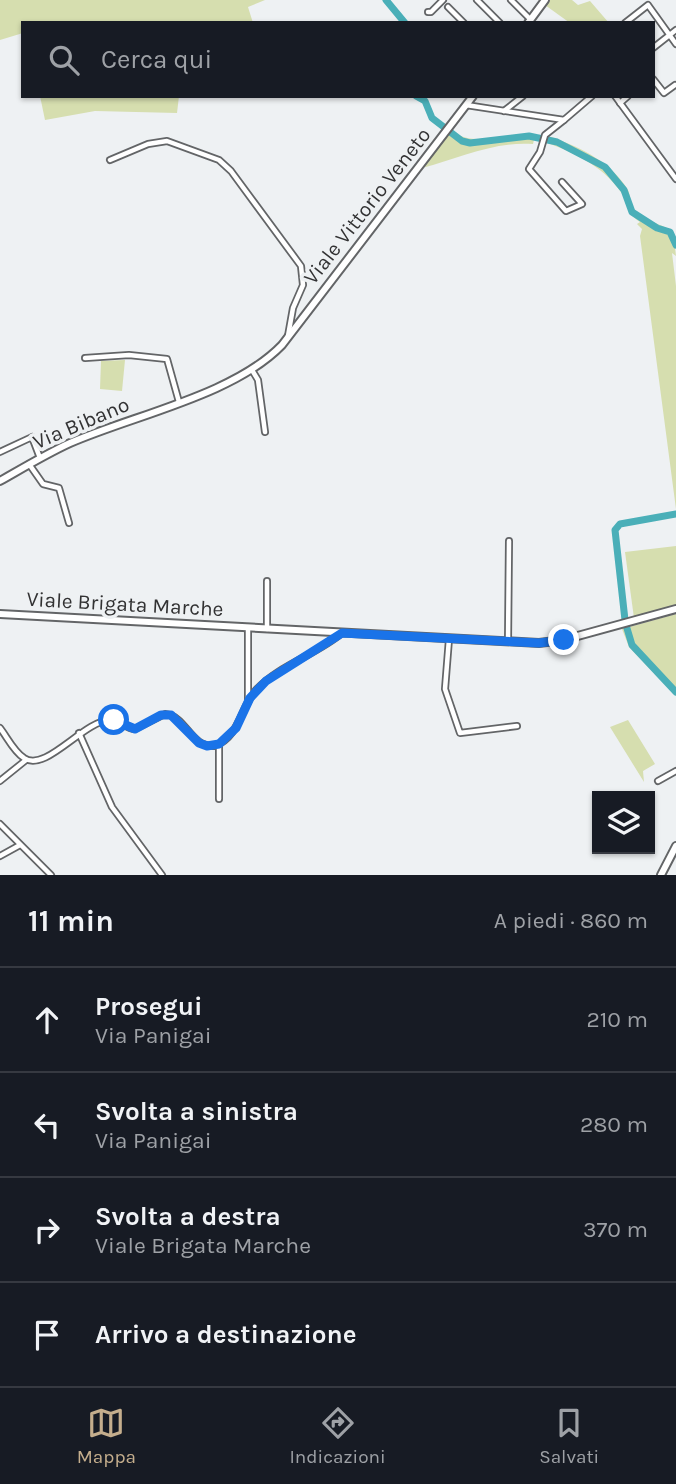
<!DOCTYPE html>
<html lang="it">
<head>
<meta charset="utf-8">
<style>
  body { margin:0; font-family:Karla,sans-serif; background:#20242c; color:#f1f3f6 }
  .controls { position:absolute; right:21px; bottom:21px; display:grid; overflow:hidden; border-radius:0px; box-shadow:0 2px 5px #0004 }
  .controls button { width:63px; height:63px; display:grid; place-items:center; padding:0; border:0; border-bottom:2px solid #363941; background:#171b24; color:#f1f3f6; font:35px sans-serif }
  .stop { position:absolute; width:21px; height:21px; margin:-16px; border:5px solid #1a73e8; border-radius:50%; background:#fff }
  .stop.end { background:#1a73e8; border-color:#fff; box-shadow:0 2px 7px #0008 }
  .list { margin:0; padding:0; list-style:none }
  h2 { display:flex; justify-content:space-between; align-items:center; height:91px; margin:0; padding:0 28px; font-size:30px }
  h2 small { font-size:23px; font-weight:400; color:#9ea1a6 }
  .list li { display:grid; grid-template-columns:46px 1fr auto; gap:21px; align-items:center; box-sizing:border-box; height:105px; padding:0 28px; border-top:2px solid #363941 }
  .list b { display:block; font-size:26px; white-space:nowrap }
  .list p { margin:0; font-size:23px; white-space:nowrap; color:#9ea1a6 }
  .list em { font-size:23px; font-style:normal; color:#9ea1a6 }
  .icon { flex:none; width:38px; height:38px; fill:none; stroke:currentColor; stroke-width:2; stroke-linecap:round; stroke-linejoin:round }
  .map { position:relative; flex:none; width:676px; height:875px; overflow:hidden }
  .search { position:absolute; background:#171b24; box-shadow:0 2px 5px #0004; left:21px; right:21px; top:21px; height:77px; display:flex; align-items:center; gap:18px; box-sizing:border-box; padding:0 24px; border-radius:0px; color:#9ea1a6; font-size:26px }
  .sheet { height:511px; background:#171b24 }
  nav { display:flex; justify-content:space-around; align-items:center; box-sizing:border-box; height:98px; border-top:2px solid #363941; background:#171b24; font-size:19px; color:#9ea1a6 }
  nav a { display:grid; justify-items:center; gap:4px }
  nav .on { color:#c5ae8d }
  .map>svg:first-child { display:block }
</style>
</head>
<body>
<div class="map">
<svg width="676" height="875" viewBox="0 0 676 875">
  <rect width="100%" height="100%" fill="#eef1f3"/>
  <g fill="#d6deaf">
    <path d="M 0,0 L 265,0 L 248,7 L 253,23 L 23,23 L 23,33 L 0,40 Z"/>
    <path d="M 549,0 L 572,0 L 578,5 L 590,1 L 609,23 L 570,23 L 545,5 Z"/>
    <path d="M 40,96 L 179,96 L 177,113 L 95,111 L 45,120 Z"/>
    <path d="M 450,130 C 478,152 520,126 554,138 C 582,148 612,163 628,190 C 631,197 630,205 635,210 C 646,221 660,224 673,231 L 676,256 L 672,253 L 676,286 L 676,509 L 640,236 L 642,229 L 637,224 L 640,222 C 623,211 630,205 621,192 C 601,164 571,151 539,140 L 534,140 L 533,144 C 495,141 459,158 422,168 Z"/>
    <path d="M 125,360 L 122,391 L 100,389 L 101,361 Z"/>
    <path d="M 676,546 L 676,606 L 634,618 L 625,552 Z"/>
    <path d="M 676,614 L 676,696 L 629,647 L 622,629 Z"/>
    <path d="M 628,720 L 655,764 L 643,771 L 644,782 L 610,727 Z"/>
  </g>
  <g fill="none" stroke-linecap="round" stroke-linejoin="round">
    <g stroke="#4aafb8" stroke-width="7">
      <path d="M 386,0 L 405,23"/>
      <path d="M 416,96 L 425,101 L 432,118 L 462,141 L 470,143 L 529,136 L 557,142 L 605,167 L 624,190 L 632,212 L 657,228 L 670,232 L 676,245"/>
      <path d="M 625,620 L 615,530 L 620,524 L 676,514"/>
      <path d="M 626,625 L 632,645 L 676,692"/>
    </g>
    <g stroke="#636567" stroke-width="8">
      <g id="minor">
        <path d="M 477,0 L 500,23"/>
        <path d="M 511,0 L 530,19"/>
        <path d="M 448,7 L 464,23"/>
        <path d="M 428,12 L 431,12 L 443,0"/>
        <path d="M 625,23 L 648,5 L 676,44"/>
        <path d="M 653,48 L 676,30"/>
        <path d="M 653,79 L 664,93 L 675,85"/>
        <path d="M 615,96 L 676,179"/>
        <path d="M 620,103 L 628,96"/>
        <path d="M 466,105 L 564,120 L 592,96"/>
        <path d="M 504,111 L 523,96"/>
        <path d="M 110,160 L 148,144 L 167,141 L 219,160 L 231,171 L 301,266 L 303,285 L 293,308 L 288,336"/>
        <path d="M 562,182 L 582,204 L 566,211 L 529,169 L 540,152 L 545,135 L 564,120"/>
        <path d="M 85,358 L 129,355 L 167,359 L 179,402"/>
        <path d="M 252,370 L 258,380 L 265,432"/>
        <path d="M 0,452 L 32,437 L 40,458"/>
        <path d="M 29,464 L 43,484 L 59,488 L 69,523"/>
        <path d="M 267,629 L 267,581"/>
        <path d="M 449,639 L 445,689 L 460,733 L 517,726"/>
        <path d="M 508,642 L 509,541"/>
        <path d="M 248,700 L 248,629"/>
        <path d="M 0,728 C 7,737 14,752 24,758 C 46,773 83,721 110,720 C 120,719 125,729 135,729 L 165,714 C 187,716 190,748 215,746 C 240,736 240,708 256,690 C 279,665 316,655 342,633"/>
        <path d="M 79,733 L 112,807 L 162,875"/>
        <path d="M 0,781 L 26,760"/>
        <path d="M 658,781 L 676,771"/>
        <path d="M 219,799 L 219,744"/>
        <path d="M 0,824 L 51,875"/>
        <path d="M 0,856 L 20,845"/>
      </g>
    </g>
    <g stroke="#636567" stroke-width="10">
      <g id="tertiary">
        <path d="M 528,23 L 545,0"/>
        <path d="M 0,481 C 23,468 46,454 70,443 C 134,415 234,395 282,345 L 473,96"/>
        <path d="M 0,614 L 539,643 L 563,640 L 676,609"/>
        <path d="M 661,875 L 676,846"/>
      </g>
    </g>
    <use href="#minor" stroke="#fff" stroke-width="4.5"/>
    <use href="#tertiary" stroke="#fff" stroke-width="6"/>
  </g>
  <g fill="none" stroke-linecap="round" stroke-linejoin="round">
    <path stroke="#1a73e8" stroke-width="9" d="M 114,720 L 135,729 L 161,715 L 171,715 L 199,743 L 207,746 L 219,744 L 236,728 L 250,698 L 266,681 L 342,633 L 539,643 L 564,640"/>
  </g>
  <g text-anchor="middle" stroke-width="7" stroke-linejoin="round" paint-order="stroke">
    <g font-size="21" fill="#323233" stroke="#eef1f3">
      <text transform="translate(367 206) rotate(-52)" y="7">Viale Vittorio Veneto</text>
      <text transform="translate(81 423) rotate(-23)" y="7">Via Bibano</text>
      <text transform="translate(125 604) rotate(3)" y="7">Viale Brigata Marche</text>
    </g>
  </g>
</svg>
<div class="controls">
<button><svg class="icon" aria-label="layers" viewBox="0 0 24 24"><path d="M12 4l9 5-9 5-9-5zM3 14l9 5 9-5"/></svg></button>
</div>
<div class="stop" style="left:114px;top:720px"></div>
<div class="stop end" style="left:564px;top:640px"></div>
<div class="search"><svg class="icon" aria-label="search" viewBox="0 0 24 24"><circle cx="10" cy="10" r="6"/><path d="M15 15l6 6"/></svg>Cerca qui</div>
</div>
<section class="sheet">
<h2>11 min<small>A piedi · 860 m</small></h2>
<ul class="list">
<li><svg class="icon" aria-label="ahead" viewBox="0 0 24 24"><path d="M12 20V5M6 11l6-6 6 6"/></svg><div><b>Prosegui</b><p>Via Panigai</p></div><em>210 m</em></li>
<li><svg class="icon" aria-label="left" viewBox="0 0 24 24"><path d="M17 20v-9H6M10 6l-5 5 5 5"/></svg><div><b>Svolta a sinistra</b><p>Via Panigai</p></div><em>280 m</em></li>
<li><svg class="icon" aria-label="right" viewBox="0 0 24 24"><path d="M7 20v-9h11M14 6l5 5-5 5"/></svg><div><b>Svolta a destra</b><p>Viale Brigata Marche</p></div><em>370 m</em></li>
<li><svg class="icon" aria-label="arrive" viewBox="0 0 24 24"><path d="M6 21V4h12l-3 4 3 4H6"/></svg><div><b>Arrivo a destinazione</b></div></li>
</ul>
</section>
<nav>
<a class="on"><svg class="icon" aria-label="map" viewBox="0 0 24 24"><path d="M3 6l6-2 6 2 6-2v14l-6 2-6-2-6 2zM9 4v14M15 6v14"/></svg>Mappa</a>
<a><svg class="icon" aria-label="directions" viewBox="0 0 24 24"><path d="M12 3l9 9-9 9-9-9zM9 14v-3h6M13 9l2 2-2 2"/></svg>Indicazioni</a>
<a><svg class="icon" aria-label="saved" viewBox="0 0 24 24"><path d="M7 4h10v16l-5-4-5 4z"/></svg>Salvati</a>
</nav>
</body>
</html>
